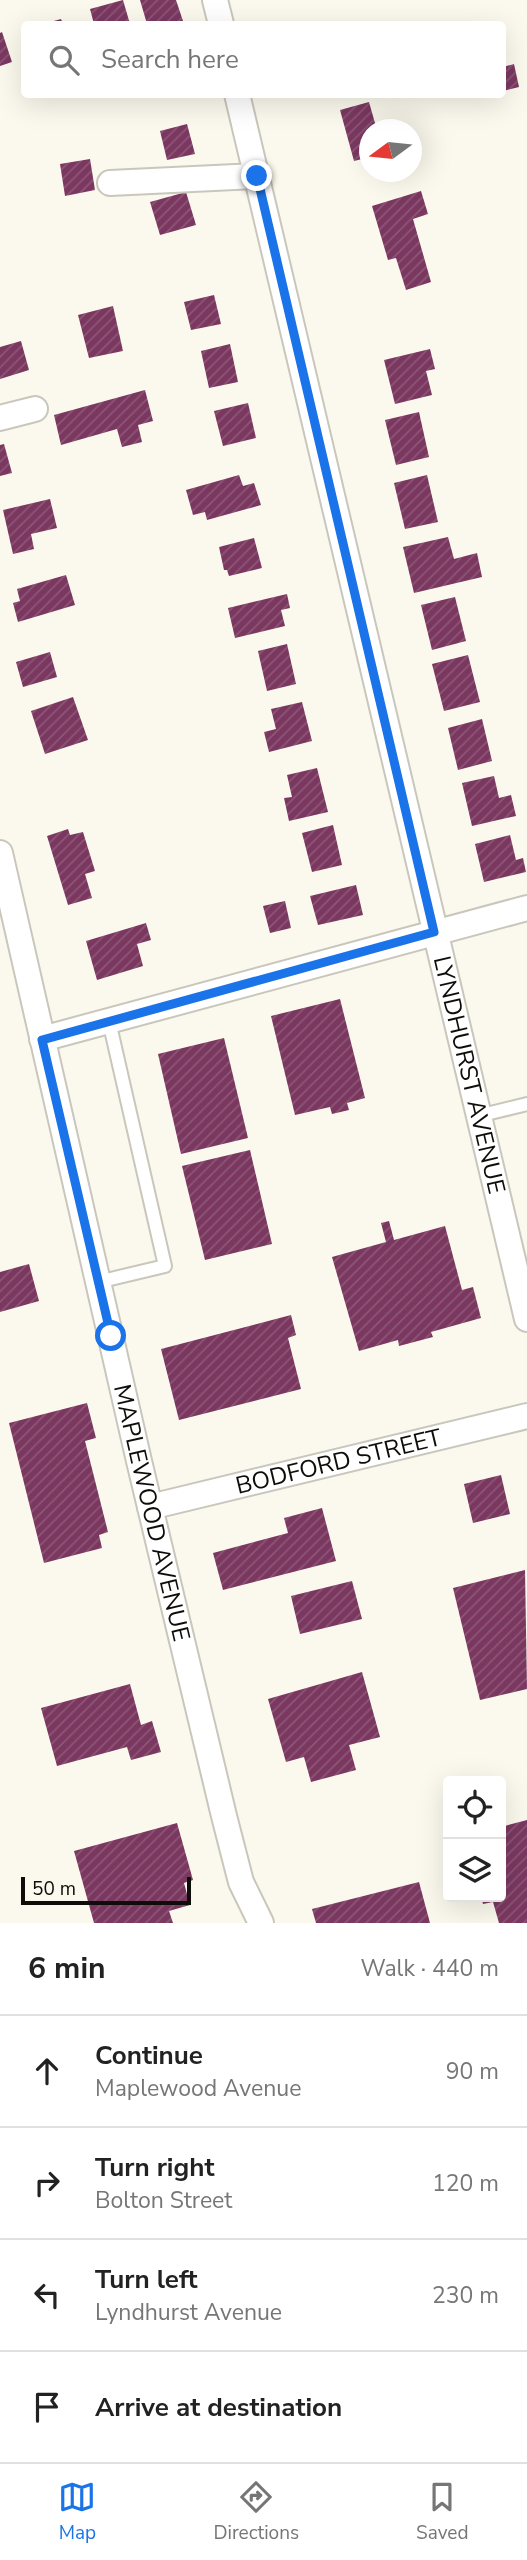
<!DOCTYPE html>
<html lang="en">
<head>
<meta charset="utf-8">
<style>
  body { margin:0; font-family:"Nunito Sans",sans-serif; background:#f6f6f6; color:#222 }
  .controls { position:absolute; right:21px; bottom:21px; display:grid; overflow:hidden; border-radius:7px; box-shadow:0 7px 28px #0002 }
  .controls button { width:63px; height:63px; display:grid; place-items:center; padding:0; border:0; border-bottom:2px solid #e0e0e0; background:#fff; color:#222; font:35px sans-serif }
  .compass { position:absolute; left:359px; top:119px; width:63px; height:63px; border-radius:50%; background:#fff; box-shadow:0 7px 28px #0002; rotate:255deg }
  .scale { position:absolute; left:21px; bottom:18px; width:170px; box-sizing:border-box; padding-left:7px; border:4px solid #0e0d09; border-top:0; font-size:19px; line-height:24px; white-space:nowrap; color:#0e0d09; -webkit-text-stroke:5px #fbf9ed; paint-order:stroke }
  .stop { position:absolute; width:21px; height:21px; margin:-16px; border:5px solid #1a73e8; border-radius:50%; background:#fff }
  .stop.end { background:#1a73e8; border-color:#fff; box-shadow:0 2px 7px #0008 }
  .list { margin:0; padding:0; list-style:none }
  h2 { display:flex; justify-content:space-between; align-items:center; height:91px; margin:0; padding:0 28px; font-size:30px }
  h2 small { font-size:23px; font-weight:400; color:#767676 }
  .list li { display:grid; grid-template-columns:46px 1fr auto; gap:21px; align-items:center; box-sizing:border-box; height:112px; padding:0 28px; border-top:2px solid #e0e0e0 }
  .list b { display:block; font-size:26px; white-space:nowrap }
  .list p { margin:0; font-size:23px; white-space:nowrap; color:#767676 }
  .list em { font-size:23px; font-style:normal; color:#767676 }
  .icon { flex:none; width:38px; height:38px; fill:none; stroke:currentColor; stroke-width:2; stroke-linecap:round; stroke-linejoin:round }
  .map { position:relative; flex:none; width:527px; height:1923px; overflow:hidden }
  .search { position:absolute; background:#fff; box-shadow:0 7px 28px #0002; left:21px; right:21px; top:21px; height:77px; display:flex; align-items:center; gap:18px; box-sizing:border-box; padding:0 24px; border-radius:7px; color:#767676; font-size:26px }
  .sheet { height:539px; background:#fff }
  nav { display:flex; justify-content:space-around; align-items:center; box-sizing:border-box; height:98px; border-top:2px solid #e0e0e0; background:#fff; font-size:19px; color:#767676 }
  nav a { display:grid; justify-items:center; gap:4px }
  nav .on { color:#1a73e8 }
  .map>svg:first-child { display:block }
</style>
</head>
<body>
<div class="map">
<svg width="527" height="1923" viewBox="0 0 527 1923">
  <defs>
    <pattern id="building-hatch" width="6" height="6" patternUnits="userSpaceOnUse" patternTransform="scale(1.75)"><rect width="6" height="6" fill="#7b3760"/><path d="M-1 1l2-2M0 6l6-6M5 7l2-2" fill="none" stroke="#8a5775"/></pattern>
  </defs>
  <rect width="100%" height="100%" fill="#fbf9ed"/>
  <g fill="url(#building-hatch)">
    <path d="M 123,0 L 130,24 L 94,24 L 90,9 Z"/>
    <path d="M 140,0 L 176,0 L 184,24 L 147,24 Z"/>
    <path d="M 61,19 L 63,24 L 43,24 Z"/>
    <path d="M 2,32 L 12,62 L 0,66 L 0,33 Z"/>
    <path d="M 514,64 L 519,87 L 503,91 L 503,67 Z"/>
    <path d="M 369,102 L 377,130 L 370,130 L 370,157 L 354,161 L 340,110 Z"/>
    <path d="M 187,124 L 195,154 L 167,160 L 160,131 Z"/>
    <path d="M 90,159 L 95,190 L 65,196 L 60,164 Z"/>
    <path d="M 421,191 L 428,214 L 413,219 L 431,282 L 406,290 L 396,258 L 388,260 L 372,206 Z"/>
    <path d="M 186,192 L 196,225 L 160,235 L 150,202 Z"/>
    <path d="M 214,295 L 221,324 L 191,330 L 184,302 Z"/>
    <path d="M 113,306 L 123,351 L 89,358 L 78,315 Z"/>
    <path d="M 21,341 L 29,370 L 0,379 L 0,347 Z"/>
    <path d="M 230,344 L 238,382 L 209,388 L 201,351 Z"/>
    <path d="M 430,349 L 435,369 L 426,371 L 432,395 L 395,404 L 384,360 Z"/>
    <path d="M 145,390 L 153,421 L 138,425 L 142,442 L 122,447 L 117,429 L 61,445 L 54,415 Z"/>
    <path d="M 248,403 L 256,438 L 223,446 L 214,411 Z"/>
    <path d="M 419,412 L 429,457 L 396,465 L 385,420 Z"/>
    <path d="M 4,444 L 12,473 L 0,476 L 0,445 Z"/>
    <path d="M 239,475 L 243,486 L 254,483 L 261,505 L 207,520 L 205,512 L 193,515 L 186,490 Z"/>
    <path d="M 427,475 L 438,522 L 405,529 L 394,483 Z"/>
    <path d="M 50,499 L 57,528 L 31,534 L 34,549 L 13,554 L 3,510 Z"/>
    <path d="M 448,537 L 454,559 L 477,553 L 482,577 L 414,593 L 403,547 Z"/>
    <path d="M 254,538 L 262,568 L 229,576 L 227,570 L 224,570 L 219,547 Z"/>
    <path d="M 66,575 L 75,605 L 18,622 L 13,603 L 20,601 L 17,589 Z"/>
    <path d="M 287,594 L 290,608 L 281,610 L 285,626 L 235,638 L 228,608 Z"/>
    <path d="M 455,597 L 466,641 L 432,650 L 421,605 Z"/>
    <path d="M 287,644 L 296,684 L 267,691 L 258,651 Z"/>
    <path d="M 50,652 L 57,677 L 23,687 L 16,662 Z"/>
    <path d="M 468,655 L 480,702 L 444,711 L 432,664 Z"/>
    <path d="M 73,697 L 88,740 L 45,754 L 31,711 Z"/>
    <path d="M 302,702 L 312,741 L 269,752 L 264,732 L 276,729 L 271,709 Z"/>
    <path d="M 482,719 L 492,761 L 458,770 L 448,728 Z"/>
    <path d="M 317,768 L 328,812 L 289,821 L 284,798 L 292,797 L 287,775 Z"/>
    <path d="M 494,776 L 499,798 L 511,795 L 516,816 L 472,826 L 462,783 Z"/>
    <path d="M 333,825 L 342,865 L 312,872 L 302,833 Z"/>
    <path d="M 68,829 L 70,835 L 83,832 L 95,871 L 85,874 L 92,898 L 68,905 L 47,836 Z"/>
    <path d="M 510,835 L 516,860 L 523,858 L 526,872 L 484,882 L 475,844 Z"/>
    <path d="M 356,885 L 363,915 L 318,925 L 310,896 Z"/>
    <path d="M 285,901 L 291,928 L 270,933 L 263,906 Z"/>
    <path d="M 146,923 L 151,940 L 137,944 L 143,966 L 97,980 L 86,941 Z"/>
    <path d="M 340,999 L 365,1098 L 347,1103 L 349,1110 L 332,1114 L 330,1107 L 295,1115 L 271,1016 Z"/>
    <path d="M 224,1038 L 248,1138 L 181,1154 L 158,1054 Z"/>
    <path d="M 250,1150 L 272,1244 L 205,1260 L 182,1166 Z"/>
    <path d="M 389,1221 L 394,1240 L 445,1226 L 462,1290 L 473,1287 L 481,1318 L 431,1332 L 433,1337 L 399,1346 L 398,1340 L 359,1351 L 332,1257 L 386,1242 L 381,1223 Z"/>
    <path d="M 29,1264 L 39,1301 L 0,1312 L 0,1272 Z"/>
    <path d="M 291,1315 L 296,1335 L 288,1338 L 301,1389 L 179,1420 L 161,1349 Z"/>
    <path d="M 87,1403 L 96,1438 L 85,1441 L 108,1532 L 99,1535 L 102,1548 L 44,1563 L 9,1423 Z"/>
    <path d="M 501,1475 L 510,1514 L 473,1523 L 464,1484 Z"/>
    <path d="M 322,1508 L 336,1561 L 223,1590 L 213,1553 L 288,1533 L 284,1518 Z"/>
    <path d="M 525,1570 L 527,1689 L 480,1700 L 453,1588 Z"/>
    <path d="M 352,1581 L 362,1619 L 300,1634 L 291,1596 Z"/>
    <path d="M 362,1672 L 380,1737 L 349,1745 L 356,1770 L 311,1782 L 304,1757 L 286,1762 L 268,1699 Z"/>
    <path d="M 130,1684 L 141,1725 L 152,1721 L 161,1752 L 131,1760 L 127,1747 L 57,1766 L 41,1708 Z"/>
    <path d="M 527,1820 L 527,1923 L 499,1923 L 493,1902 L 483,1904 L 481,1897 L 501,1897 L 501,1827 Z"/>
    <path d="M 177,1823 L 193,1880 L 184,1883 L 190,1905 L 169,1911 L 173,1923 L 94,1923 L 74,1851 Z"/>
    <path d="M 419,1882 L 430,1923 L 316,1923 L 312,1909 Z"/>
  </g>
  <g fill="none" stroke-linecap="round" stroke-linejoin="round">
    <g stroke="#c9c7bc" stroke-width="16">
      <g id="lane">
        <path d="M 478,1116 L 527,1104"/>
        <path d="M 98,1282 L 165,1266 L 109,1021"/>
      </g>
    </g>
    <g stroke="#c9c7bc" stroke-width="28">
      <g id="street">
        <path d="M 215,0 L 221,24"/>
        <path id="s1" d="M 237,94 L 527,1319"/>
        <path d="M 110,183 L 257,176"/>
        <path d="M 0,418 L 35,409"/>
        <path id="s2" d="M 0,853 L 139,1461 L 224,1816 L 241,1882 L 261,1923"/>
        <path d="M 42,1039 L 527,908"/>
        <path id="s3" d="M 150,1507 L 527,1416"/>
      </g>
    </g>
    <use href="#lane" stroke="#fff" stroke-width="12"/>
    <use href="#street" stroke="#fff" stroke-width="24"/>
  </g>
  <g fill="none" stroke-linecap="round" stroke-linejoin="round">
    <path stroke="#1a73e8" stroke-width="9" d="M 111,1336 L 42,1040 L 434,932 L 257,176"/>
  </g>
  <g text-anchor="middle" stroke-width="7" stroke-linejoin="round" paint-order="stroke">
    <g font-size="24" fill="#0e0d09" stroke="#fbf9ed">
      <text dy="8" stroke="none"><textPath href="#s1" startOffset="1008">LYNDHURST AVENUE</textPath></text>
      <text dy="8" stroke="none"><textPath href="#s3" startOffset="194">BODFORD STREET</textPath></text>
      <text dy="8" stroke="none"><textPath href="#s2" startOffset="677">MAPLEWOOD AVENUE</textPath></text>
    </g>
  </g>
</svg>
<div class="controls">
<button><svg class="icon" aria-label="locate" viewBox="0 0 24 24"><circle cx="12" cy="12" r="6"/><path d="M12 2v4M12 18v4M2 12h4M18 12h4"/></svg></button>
<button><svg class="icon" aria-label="layers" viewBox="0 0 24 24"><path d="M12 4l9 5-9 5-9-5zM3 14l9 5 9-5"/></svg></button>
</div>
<svg class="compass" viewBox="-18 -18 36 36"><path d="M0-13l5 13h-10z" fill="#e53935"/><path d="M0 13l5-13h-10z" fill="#767676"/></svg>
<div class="scale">50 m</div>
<div class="stop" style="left:111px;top:1336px"></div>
<div class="stop end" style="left:257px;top:176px"></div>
<div class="search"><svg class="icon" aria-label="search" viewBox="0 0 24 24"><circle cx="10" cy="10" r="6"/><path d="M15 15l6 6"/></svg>Search here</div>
</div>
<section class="sheet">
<h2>6 min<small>Walk · 440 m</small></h2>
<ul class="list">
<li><svg class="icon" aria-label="ahead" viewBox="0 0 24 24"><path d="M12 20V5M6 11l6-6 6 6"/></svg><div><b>Continue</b><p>Maplewood Avenue</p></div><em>90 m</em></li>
<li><svg class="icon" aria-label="right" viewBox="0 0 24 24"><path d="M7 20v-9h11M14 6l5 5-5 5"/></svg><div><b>Turn right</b><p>Bolton Street</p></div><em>120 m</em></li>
<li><svg class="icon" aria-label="left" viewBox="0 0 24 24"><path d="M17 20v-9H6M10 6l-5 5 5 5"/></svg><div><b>Turn left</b><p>Lyndhurst Avenue</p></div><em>230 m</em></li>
<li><svg class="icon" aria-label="arrive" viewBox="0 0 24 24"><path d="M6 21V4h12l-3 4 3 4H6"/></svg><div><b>Arrive at destination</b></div></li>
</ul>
</section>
<nav>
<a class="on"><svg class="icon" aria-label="map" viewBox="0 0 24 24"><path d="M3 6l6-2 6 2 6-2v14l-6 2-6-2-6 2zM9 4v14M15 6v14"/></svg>Map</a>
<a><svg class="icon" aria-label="directions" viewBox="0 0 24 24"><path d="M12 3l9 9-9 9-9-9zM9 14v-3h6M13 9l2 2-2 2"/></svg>Directions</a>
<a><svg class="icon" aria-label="saved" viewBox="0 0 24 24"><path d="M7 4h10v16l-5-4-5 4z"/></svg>Saved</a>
</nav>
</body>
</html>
